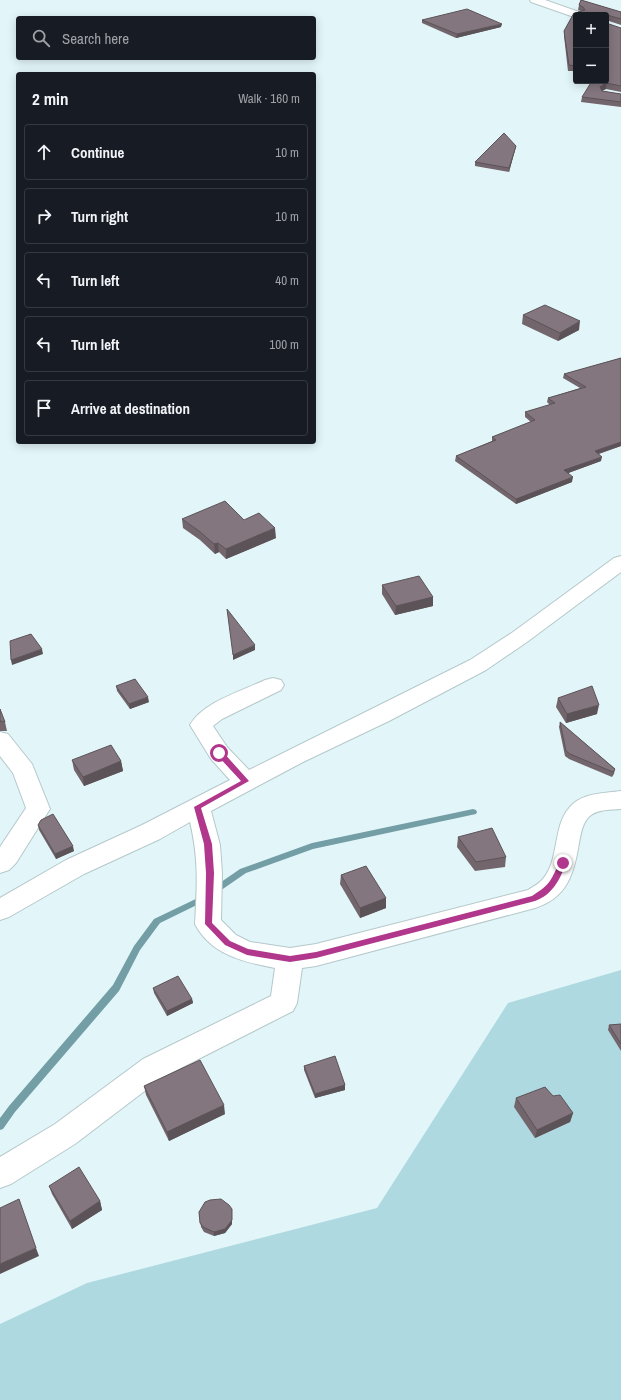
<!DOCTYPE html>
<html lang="en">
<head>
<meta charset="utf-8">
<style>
  body { margin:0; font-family:"Archivo Narrow",sans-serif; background:#242831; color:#f1f3f6 }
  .controls { position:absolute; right:12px; top:12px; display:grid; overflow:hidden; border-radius:4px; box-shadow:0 2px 10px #0003 }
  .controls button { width:36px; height:36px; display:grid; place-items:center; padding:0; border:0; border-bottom:1px solid #363941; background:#171b24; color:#f1f3f6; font:20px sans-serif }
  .stop { position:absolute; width:12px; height:12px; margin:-9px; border:3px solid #b0378c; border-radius:50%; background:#fff }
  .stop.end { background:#b0378c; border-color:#fff; box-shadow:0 1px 4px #0008 }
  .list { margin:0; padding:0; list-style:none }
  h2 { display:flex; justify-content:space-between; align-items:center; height:52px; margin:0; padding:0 16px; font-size:17px }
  h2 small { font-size:13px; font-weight:400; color:#9ea1a6 }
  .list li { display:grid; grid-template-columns:26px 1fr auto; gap:12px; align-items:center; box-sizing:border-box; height:56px; margin:0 8px 8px; padding:0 8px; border:1px solid #363941; border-radius:4px }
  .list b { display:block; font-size:15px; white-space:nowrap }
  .list em { font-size:13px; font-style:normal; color:#9ea1a6 }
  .icon { flex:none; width:22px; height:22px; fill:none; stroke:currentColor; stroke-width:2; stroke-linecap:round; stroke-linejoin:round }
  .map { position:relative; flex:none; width:621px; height:1400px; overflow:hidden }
  .search { position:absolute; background:#171b24; box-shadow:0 2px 10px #0003; left:16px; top:16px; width:300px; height:44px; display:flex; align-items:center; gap:10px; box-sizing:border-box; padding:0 14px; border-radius:4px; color:#9ea1a6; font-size:15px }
  .panel { position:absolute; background:#171b24; box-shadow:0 2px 10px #0003; left:16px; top:72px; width:300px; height:372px; border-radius:4px }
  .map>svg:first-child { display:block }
</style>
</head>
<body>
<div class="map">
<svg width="621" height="1400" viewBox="0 0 621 1400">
  <rect width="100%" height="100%" fill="#e2f6f9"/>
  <path fill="#aed9e0" d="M 621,970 L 621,1400 L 0,1400 L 0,1324 L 87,1283 L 377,1208 L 508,1003 Z"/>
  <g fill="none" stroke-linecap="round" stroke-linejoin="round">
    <g fill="#739ea6" fill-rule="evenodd">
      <path d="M 473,809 L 476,810 L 477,812 L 476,814 L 313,849 L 246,873 L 217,893 L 214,894 L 211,893 L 210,891 L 211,889 L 240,869 L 312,843 Z"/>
      <path d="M 204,895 L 207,896 L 208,898 L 207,900 L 160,923 L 140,950 L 119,991 L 15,1112 L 3,1129 L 0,1130 L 0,1118 L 9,1106 L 113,985 L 134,946 L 154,919 Z"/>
    </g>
    <g stroke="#b5c8cb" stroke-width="2">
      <g id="minor">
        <path d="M 530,0 L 545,0 L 582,13 L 583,15 L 576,15 L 576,18 L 574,17 L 531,2 Z"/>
        <path d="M 621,556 L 621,572 L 527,642 L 486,670 L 389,721 L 303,762 L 211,811 L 220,845 L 222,873 L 221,920 L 236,935 L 250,942 L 290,948 L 316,944 L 528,890 C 532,887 537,885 541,881 C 562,860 550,823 574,803 C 586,793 606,793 621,791 L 621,809 C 611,810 599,809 591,815 C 582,822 581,834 579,843 C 574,874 567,898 535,908 L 316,966 L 302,968 L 297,1003 L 293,1011 L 163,1077 L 75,1144 L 11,1184 L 0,1188 L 0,1157 L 55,1124 L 143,1059 L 271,996 L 275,968 C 244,962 211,955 195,924 C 197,887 199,859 190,822 L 160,839 L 84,874 L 9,917 L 0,920 L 0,898 L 66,860 L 142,825 L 230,780 L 211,759 L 190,725 C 203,702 242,691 265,680 L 273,678 L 281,680 L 284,685 L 281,690 L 222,719 L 213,726 L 227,747 L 249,770 L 470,660 L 513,632 L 614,558 Z"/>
        <path d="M 0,732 L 8,734 L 32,764 L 50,809 L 16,863 L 9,870 L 0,873 L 0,847 L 26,808 L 13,773 L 0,756 Z"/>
      </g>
    </g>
    <use href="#minor" fill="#fff" fill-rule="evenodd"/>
  </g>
  <g fill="#72656c">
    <path d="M 581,0 L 621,12 L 621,25 L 606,20 L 606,15 L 576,15 L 576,71 L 568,71 L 564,36 L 564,31 L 574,13 L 577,15 L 578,12 L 581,11 L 578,10 L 579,5 Z"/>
    <path d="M 422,20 L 501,27 L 456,38 L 422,23 Z"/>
    <path d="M 621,28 L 621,92 L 606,89 L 602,91 L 621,94 L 621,107 L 581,102 L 582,97 L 606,81 Z"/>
    <path d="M 516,146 L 515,150 L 509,172 L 475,166 L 475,162 Z"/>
    <path d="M 523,315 L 579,330 L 558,341 L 522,324 Z"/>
    <path d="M 621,358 L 621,446 L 599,454 L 601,461 L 568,473 L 572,482 L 516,504 L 455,461 L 456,456 L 492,441 L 492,437 L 531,422 L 525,417 L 525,412 L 550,405 L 547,402 L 548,398 L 580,388 L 563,378 L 564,374 Z"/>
    <path d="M 182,519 L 244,520 L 276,538 L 226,559 L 219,552 L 215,554 L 200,540 L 183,528 Z"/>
    <path d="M 382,585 L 433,597 L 433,606 L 395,615 L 382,594 Z"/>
    <path d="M 116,686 L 149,702 L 130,709 L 117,691 Z"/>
    <path d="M 558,698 L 597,714 L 566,723 L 556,707 Z"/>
    <path d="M 0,709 L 5,722 L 7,731 L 0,731 Z"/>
    <path d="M 560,722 L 615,769 L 614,774 L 612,777 L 569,759 L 565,756 L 559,727 Z"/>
    <path d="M 72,760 L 121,761 L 123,771 L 84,786 L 74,770 Z"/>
    <path d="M 38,825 L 74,851 L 56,859 L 39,830 Z"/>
    <path d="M 458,837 L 506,857 L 505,867 L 475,871 L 457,847 Z"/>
    <path d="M 341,875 L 386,898 L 386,908 L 360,918 L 340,884 Z"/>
    <path d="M 153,988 L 192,999 L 193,1003 L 167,1016 L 154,993 Z"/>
    <path d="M 621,1024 L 621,1051 L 608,1030 L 609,1025 Z"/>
    <path d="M 304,1066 L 345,1085 L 345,1090 L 315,1098 L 304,1070 Z"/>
    <path d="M 144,1086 L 225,1114 L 169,1141 L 146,1095 Z"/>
    <path d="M 553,1096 L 573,1113 L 570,1122 L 535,1138 L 514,1107 L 516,1098 Z"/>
    <path d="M 49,1186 L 100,1201 L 102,1210 L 72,1229 L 52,1194 Z"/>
    <path d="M 199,1212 L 232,1213 L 232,1224 L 225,1233 L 214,1236 L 204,1232 L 201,1227 Z"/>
  </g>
  <g fill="#5c5358">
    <path d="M 502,24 L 501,27 L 456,38 L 457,34 Z"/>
    <path d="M 606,83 L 606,89 L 599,92 L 600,87 Z"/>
    <path d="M 516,146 L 515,150 L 509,172 L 509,168 Z"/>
    <path d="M 580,321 L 579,330 L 558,341 L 560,333 Z"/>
    <path d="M 621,442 L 621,446 L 594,455 L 595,451 Z"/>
    <path d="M 602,457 L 601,461 L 563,475 L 564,470 Z"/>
    <path d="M 573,477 L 572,482 L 516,504 L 516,499 Z"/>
    <path d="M 275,528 L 276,538 L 226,559 L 226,549 Z"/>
    <path d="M 218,543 L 219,552 L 215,554 L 214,544 Z"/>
    <path d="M 433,597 L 433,606 L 395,615 L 396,606 Z"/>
    <path d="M 255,645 L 255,650 L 233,660 L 233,655 Z"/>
    <path d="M 42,649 L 43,654 L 12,665 L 11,660 Z"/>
    <path d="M 148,697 L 149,702 L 130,709 L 129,704 Z"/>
    <path d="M 599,705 L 597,714 L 566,723 L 567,714 Z"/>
    <path d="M 121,761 L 123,771 L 84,786 L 83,777 Z"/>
    <path d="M 73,846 L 74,851 L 56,859 L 55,854 Z"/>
    <path d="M 386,898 L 386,908 L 360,918 L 360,908 Z"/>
    <path d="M 192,999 L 193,1003 L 167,1016 L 167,1011 Z"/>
    <path d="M 345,1085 L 345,1090 L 315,1098 L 315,1094 Z"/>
    <path d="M 224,1105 L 225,1114 L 169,1141 L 167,1132 Z"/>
    <path d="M 573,1113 L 570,1122 L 535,1138 L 537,1130 Z"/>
    <path d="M 100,1201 L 102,1210 L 72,1229 L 70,1221 Z"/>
    <path d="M 232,1213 L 232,1224 L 225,1233 L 214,1236 L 214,1232 Z"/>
    <path d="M 36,1248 L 39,1256 L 0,1274 L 0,1264 Z"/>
  </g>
  <g fill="#84767e" stroke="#5c5358">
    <path d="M 581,0 L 621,12 L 621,19 L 607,15 L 606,16 L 606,15 L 576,15 L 576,66 L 569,65 L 564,31 L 574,13 L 577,15 L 578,12 L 585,10 L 583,7 L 579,5 Z"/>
    <path d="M 467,9 L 502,24 L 457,34 L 422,20 Z"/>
    <path d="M 606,23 L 621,28 L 621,86 L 606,83 L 600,87 L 602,91 L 621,94 L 621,102 L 582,97 L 592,81 L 606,81 Z"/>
    <path d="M 504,133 L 516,146 L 509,168 L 475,162 Z"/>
    <path d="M 545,305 L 580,321 L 560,333 L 523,315 Z"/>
    <path d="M 621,358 L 621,442 L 595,451 L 602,457 L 564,470 L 573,477 L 516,499 L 456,456 L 496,440 L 492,437 L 535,420 L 525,412 L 555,403 L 548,398 L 586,387 L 564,374 Z"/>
    <path d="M 225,501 L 244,520 L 259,513 L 275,528 L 226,549 L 218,543 L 214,544 L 199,531 L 182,519 Z"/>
    <path d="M 419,576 L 433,597 L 396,606 L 382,585 Z"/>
    <path d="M 227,609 L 255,645 L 233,655 Z"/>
    <path d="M 31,634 L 42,649 L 11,660 L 10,641 Z"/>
    <path d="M 135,679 L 148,697 L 129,704 L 116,686 Z"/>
    <path d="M 592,686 L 599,705 L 567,714 L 558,698 Z"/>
    <path d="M 0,709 L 5,722 L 0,721 Z"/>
    <path d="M 560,722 L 615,769 L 613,772 L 570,754 L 566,751 Z"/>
    <path d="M 111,745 L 121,761 L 83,777 L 72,760 Z"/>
    <path d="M 53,814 L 73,846 L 55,854 L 38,825 L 41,820 Z"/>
    <path d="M 492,828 L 506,857 L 476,862 L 458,837 Z"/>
    <path d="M 366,866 L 386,898 L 360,908 L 341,875 Z"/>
    <path d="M 178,976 L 192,999 L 167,1011 L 153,988 Z"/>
    <path d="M 621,1024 L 621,1044 L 609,1025 Z"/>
    <path d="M 335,1056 L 345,1085 L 315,1094 L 304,1066 Z"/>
    <path d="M 200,1060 L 224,1105 L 167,1132 L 144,1086 Z"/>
    <path d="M 545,1087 L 553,1096 L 560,1095 L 573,1113 L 537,1130 L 516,1098 Z"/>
    <path d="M 79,1167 L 100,1201 L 70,1221 L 49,1186 Z"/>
    <path d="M 19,1199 L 36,1248 L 0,1264 L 0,1208 Z"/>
    <path d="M 221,1199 L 229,1205 L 232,1209 L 232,1220 L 225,1229 L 214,1232 L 203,1227 L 200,1223 L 199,1212 L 205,1202 L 210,1200 Z"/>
  </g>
  <path fill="#b0378c" d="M 217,751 L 222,751 L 249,781 L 201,808 L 212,844 L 214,873 L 212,923 L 230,941 L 248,949 L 290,956 L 316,952 L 532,896 C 551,884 551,880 560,861 L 565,861 L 566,863 C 560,880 552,895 535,901 L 316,958 L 290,962 L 247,955 L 225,945 L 205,924 L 206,873 L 204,844 L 194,807 L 241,781 L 217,755 Z"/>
</svg>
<div class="controls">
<button>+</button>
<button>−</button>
</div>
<div class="stop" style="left:219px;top:753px"></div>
<div class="stop end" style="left:563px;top:863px"></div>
<div class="search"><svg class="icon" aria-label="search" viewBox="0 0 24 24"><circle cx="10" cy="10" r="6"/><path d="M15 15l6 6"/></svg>Search here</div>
<section class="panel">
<h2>2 min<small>Walk · 160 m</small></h2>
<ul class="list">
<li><svg class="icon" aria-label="ahead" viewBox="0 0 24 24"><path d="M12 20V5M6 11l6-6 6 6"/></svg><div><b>Continue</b></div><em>10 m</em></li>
<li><svg class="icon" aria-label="right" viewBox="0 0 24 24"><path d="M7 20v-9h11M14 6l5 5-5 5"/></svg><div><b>Turn right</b></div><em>10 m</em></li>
<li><svg class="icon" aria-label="left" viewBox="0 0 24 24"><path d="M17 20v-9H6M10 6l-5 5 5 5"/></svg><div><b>Turn left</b></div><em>40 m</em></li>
<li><svg class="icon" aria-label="left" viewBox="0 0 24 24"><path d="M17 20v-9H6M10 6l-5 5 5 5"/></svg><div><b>Turn left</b></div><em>100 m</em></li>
<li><svg class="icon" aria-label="arrive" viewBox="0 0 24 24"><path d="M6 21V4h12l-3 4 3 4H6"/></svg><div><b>Arrive at destination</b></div></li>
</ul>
</section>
</div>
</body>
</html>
